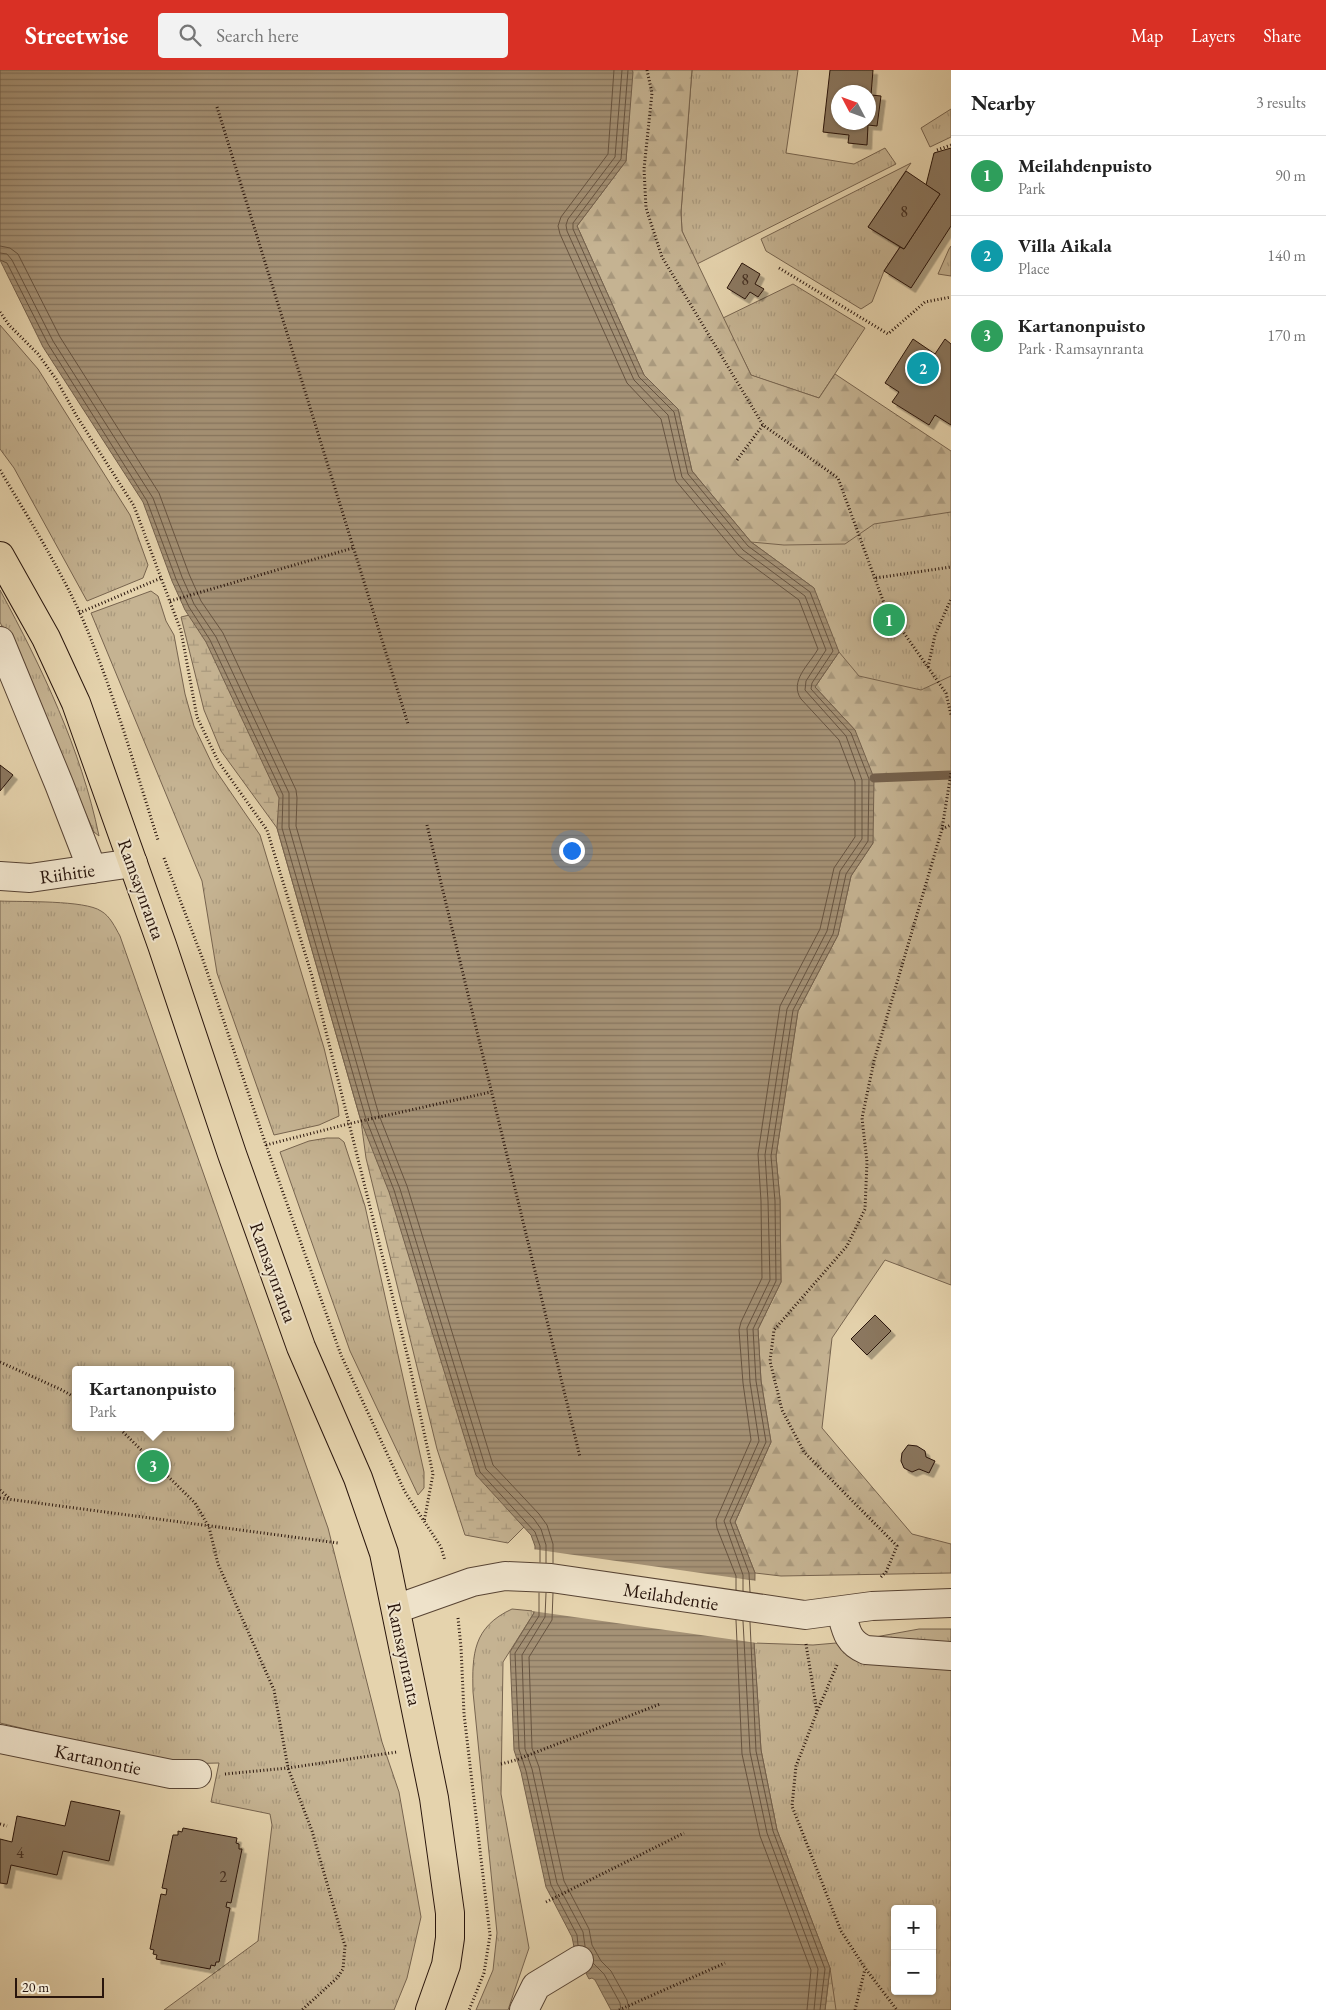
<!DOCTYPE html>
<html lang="en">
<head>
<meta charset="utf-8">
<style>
  body { margin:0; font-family:"EB Garamond",serif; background:#f2f2f2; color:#222 }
  .controls { position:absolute; right:15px; bottom:15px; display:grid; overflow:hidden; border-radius:5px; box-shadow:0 1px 4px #0004 }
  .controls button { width:45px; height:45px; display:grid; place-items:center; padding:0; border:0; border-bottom:1px solid #e0e0e0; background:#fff; color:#222; font:25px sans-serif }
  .compass { position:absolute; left:831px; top:15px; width:45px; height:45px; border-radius:50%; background:#fff; box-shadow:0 1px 4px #0004; rotate:311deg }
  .scale { position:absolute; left:15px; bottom:12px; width:89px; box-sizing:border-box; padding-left:5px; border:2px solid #29150c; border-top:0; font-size:14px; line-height:18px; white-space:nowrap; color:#29150c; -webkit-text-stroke:4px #eee2ca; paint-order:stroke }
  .you { position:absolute; left:571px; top:780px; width:18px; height:18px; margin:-12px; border:4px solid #fff; border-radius:50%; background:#1a73e8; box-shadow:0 0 0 8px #1a73e833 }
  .badge { display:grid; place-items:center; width:32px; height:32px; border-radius:50%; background:#d93025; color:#fff; font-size:16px; font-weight:700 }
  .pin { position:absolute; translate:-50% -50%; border:2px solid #fff; box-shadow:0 1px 5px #0006 }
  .popup { position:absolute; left:72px; top:1296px; width:162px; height:65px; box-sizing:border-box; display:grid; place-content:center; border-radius:5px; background:#fff; filter:drop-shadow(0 1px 4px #0005); font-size:16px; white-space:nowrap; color:#767676 }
  .popup b { font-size:19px; color:#222 }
  .popup::after { content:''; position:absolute; left:50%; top:100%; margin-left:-10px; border:10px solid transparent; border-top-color:#fff }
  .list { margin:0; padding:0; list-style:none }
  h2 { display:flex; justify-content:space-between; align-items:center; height:65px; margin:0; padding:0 20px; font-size:21px }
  h2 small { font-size:16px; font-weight:400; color:#767676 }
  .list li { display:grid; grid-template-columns:32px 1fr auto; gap:15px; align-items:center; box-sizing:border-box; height:80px; padding:0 20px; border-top:1px solid #e0e0e0 }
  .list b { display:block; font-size:19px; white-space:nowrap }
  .list p { margin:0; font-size:16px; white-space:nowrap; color:#767676 }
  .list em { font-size:16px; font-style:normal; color:#767676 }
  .icon { flex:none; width:28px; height:28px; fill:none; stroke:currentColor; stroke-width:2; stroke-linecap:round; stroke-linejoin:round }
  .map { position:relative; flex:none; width:951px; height:1940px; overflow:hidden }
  header { display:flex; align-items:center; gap:30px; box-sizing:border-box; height:70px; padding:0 25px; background:#d93025; color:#fff }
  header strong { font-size:24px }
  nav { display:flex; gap:28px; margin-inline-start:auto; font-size:18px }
  .search { width:350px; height:45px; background:#f2f2f2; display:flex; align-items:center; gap:12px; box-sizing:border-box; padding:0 18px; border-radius:5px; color:#767676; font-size:19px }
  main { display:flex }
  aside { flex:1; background:#fff }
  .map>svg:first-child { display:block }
</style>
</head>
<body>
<header>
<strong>Streetwise</strong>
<div class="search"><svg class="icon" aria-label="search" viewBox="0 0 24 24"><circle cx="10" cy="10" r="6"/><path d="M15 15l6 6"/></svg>Search here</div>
<nav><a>Map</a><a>Layers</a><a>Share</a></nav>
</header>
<main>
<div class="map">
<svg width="951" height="1940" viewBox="0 0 951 1940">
  <defs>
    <pattern id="grass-tufts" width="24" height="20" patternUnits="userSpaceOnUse" patternTransform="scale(1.25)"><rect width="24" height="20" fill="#c5b392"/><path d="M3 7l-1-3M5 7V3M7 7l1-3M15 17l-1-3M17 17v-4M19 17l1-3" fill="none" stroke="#a9997d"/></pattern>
    <pattern id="forest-firs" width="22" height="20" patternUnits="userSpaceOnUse" patternTransform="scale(1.25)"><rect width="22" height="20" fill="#c5b392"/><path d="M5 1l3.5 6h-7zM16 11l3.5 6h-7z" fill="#a9997d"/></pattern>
    <pattern id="wetland-marsh" width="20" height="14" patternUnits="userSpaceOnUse" patternTransform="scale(1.25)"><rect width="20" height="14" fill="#c5b392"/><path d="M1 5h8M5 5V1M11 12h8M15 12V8" fill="none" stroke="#a9997d"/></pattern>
    <pattern id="water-rules" width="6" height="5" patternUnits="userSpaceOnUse" patternTransform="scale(1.25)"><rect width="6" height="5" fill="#a59276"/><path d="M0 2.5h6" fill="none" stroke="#86765f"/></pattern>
    <filter id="shadow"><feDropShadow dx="4.5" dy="4.5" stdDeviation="0" flood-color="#0004"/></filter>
  </defs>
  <rect width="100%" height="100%" fill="#e5d3ad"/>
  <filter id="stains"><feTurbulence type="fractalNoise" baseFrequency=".004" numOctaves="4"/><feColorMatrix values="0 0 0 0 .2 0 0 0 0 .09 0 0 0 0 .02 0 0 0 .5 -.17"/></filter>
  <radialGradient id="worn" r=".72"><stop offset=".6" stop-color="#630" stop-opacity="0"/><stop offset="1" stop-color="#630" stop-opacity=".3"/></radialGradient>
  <g fill="url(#grass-tufts)" stroke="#77644f" fill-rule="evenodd">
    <path d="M 692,0 L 798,0 L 786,83 L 854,94 L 885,78 L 896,94 L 697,194 L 682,161 L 681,142 Z"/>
    <path d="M 951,39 L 951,67 L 930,77 L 921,58 Z"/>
    <path d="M 911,93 L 868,157 L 900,177 L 884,201 L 872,232 L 861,239 L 766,181 L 761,169 Z"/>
    <path d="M 951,176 L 951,206 L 938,204 L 949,179 Z"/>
    <path d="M 793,214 L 865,258 L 819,328 L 753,306 L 951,384 L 951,805 L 851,806 L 814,518 L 751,472 L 751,305 L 723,248 Z"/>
    <path d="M 0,255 L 38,299 L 130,445 L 148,495 L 143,508 L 87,531 L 14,398 L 0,379 Z"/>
    <path d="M 0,520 C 42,598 81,679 99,766 L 94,762 L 0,552 Z"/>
    <path d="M 151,521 L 158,526 L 166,551 L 174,565 L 185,624 L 194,656 L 214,698 L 260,765 L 324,978 L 338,1036 L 339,1046 L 319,1055 L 274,1065 L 217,903 L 202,811 L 91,543 Z"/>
    <path d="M 0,831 C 22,832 85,830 101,841 C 110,846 115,857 120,866 L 328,1458 L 382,1672 L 399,1722 L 421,1847 L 407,1908 L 394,1940 L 164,1940 L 258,1871 L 272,1755 L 270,1744 L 211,1732 L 219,1693 L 173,1694 L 0,1653 ZM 76,1300 L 230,1300 L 230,1357 L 76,1357 Z"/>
    <path d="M 327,1068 L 339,1068 L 344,1072 L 365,1136 L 424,1402 L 424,1418 L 418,1425 L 350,1281 L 280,1082 L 309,1071 Z"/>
    <path d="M 512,1539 L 533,1541 L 534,1543 L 503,1592 L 501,1724 L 529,1878 L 508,1940 L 476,1940 L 493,1900 L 497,1863 L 473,1622 C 472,1584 473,1557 512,1539 Z"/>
    <path d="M 919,1559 L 951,1559 L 951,1940 L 825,1940 L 830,1898 L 777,1760 L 761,1680 L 754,1573 L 813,1575 L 848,1572 ZM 895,1839 L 932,1839 L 932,1921 L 895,1921 Z"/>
  </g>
  <g fill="url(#forest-firs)" stroke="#77644f">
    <path d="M 632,0 L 692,0 L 681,142 L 682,161 L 751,305 L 819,328 L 835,304 L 951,381 L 951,442 L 874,454 L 845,474 L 784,475 L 751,472 L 692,401 L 678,339 L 644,305 L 577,156 L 626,91 Z"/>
    <path d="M 839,582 L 859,606 L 921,620 L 951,606 L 951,1215 L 885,1190 L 832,1268 L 822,1358 L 912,1464 L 951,1474 L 951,1503 L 781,1506 L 755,1503 L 735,1452 L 771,1372 L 761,1311 L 758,1259 L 781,1212 L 780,1130 L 776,1086 L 798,941 L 838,865 L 851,806 L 873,773 L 855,660 L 815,617 Z"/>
  </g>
  <g fill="url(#wetland-marsh)" stroke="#77644f">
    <path d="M 202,542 L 242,550 L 525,1456 L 508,1473 L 465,1465 L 437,1379 L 366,1088 L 361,1051 L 277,758 L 221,681 L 204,640 L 181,547 Z"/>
    <path d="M 830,1898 L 836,1940 L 825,1940 Z"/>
  </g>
  <path fill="url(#water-rules)" stroke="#73604c" d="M 0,0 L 632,0 L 633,2 L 626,91 L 577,156 L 644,305 L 678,339 L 692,401 L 751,472 L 814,518 L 839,582 L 815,617 L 855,660 L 874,708 L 873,773 L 851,806 L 838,865 L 798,941 L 776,1086 L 780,1130 L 781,1212 L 758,1259 L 761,1311 L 771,1372 L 735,1452 L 755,1503 L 754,1573 L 761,1680 L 777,1760 L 830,1898 L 825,1940 L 611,1940 L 595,1910 L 592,1908 L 589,1909 L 575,1882 L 572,1867 L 546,1817 L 521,1702 L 514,1680 L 510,1582 L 534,1543 L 535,1476 L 531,1465 L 476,1405 L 389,1122 L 361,1051 L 277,758 L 279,728 L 206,572 L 185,540 L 172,511 L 143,432 L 43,277 L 0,190 Z"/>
  <path fill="#e5d3ad" d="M 532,1479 L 757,1511 L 757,1573 L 532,1541 Z"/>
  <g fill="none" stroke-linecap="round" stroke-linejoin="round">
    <g stroke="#675441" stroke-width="1">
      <path d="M 614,0 L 608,84 L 561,147 L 558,156 L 560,164 L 627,313 L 661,349 L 676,411 L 738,485 L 799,530 L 818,579 C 809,595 789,611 801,629 L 839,670 L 855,712 L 855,767 L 834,798 L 820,859 L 780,936 L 758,1084 L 761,1131 L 762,1208 L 741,1252 L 739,1260 L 743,1313 L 751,1370 L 716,1450 L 717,1458 L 736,1506 L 736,1520"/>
      <path d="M 622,0 L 615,87 L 568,149 L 566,155 L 567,161 L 634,310 L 668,345 L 682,407 L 743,480 L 805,526 L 826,580 L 806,611 L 805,620 L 846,666 L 862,710 L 862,769 L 840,801 L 827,861 L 787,939 L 765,1085 L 768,1131 L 770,1210 L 747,1258 L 750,1312 L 759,1371 L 724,1451 L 743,1505 L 743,1521"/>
      <path d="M 628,0 L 621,89 L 573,153 L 573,159 L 639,307 L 674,342 L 688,404 L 748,476 L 810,522 L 833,581 L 812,613 L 811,619 L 851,663 L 869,709 L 868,771 L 846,804 L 833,864 L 793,940 L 771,1086 L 775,1131 L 776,1211 L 753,1259 L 756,1311 L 766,1372 L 730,1451 L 749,1503 L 750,1522"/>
      <path d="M 0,176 L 10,178 L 18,184 L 60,267 L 159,423 L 189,504 L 201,531 L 223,563 L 296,720 L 297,728 L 296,756 L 379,1045 L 407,1116 L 493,1395 L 539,1444 L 547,1455 L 553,1474 L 553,1493"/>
      <path d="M 0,183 L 7,184 L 12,190 L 53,271 L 153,428 L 182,507 L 194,534 L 216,567 L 289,723 L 289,757 L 372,1047 L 400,1119 L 486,1399 L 534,1449 L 541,1459 L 546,1475 L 546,1493"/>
      <path d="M 0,190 L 7,193 L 48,274 L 147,431 L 176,509 L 189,537 L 210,570 L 283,725 L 282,758 L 366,1049 L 394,1120 L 480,1402 L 535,1462 L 540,1476 L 540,1492"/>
      <path d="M 539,1523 L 539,1546 L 515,1583 L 519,1679 L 526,1701 L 551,1815 L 577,1865 L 578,1875"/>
      <path d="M 546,1523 L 545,1547 L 522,1585 L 525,1679 L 532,1699 L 557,1813 L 583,1862 L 585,1876"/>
      <path d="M 553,1523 L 552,1550 L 529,1587 L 532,1678 L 539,1697 L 564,1811 L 589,1859 L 592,1875 L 601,1891 L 611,1901 L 627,1930 L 629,1940"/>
      <path d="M 736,1550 L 742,1684 L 760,1766 L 811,1900 L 807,1940"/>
      <path d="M 743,1551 L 750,1682 L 767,1763 L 818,1899 L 814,1940"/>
      <path d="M 750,1552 L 756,1681 L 773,1761 L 825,1899 L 820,1940"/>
      <path d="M 593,1893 L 604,1904 L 620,1933 L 621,1940"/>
    </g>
    <path stroke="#73604c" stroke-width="9" d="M 874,708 L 951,705"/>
  </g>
  <g fill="#8b7860" stroke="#29150c" fill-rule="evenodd" filter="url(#shadow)">
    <path d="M 830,0 L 873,0 L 871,25 L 881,26 L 877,56 L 868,55 L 867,75 L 848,73 L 849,65 L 823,62 ZM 838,22 L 868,22 L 868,52 L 838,52 Z"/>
    <path d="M 951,78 L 951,156 L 911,218 L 884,201 L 900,177 L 904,179 L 940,124 L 926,115 L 934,83 Z"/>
    <path d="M 906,101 L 940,124 L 904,179 L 868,157 Z"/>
    <path d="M 742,193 L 760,204 L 755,214 L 764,219 L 758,227 L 750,222 L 745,229 L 727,218 Z"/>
    <path d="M 913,269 L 935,284 L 945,269 L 951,274 L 951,355 L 935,345 L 929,355 L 892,332 L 899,322 L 885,313 Z"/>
    <path d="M 0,695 L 13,705 L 0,721 Z"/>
    <path d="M 875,1245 L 891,1261 L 867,1285 L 851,1269 Z"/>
    <path d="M 908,1375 L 917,1376 L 925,1381 L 926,1387 L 935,1391 L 929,1403 L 919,1399 L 912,1402 L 904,1398 L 901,1391 L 902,1383 Z"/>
    <path d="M 71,1731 L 120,1741 L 109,1791 L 63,1781 L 57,1805 L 11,1795 L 7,1814 L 0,1813 L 0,1769 L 12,1772 L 17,1746 L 65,1756 Z"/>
    <path d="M 183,1758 L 237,1768 L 236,1773 L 239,1774 L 239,1779 L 242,1779 L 231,1833 L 227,1832 L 226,1837 L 230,1838 L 219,1892 L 216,1892 L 215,1896 L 211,1895 L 210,1899 L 156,1889 L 157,1885 L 153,1884 L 154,1880 L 150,1879 L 161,1824 L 166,1825 L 167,1819 L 162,1818 L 173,1765 L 178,1765 L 178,1761 L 182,1762 Z"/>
  </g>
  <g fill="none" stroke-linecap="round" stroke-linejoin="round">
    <g stroke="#584434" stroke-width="30">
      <g id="minor">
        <path d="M 0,571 L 59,714 L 92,799"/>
        <path d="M 0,806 L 30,808 L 133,793"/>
        <path d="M 396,1539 L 472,1512 L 505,1506 L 551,1508 L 805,1545 L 872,1536 L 951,1533"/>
        <path d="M 841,1541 C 846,1560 847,1572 866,1580 L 951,1586"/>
        <path d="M 0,1669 L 171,1704 L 197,1704"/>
        <path d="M 524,1940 L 536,1916 L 579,1890"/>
      </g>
    </g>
    <g stroke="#29150c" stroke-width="30">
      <path id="major" d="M 0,486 L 46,568 L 76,633 L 162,875 L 232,1084 L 301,1277 L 358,1408 L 384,1483 L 434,1728 L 450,1843 L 450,1868 L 446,1895 L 430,1940"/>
    </g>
    <g stroke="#29150c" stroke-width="3" stroke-dasharray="1 2.5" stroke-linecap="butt">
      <path d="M 647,0 L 652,23 L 644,99 L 646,138 L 662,187 L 763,355 L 838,408 L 885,536 L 946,623 L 951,645"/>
      <path d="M 217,37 L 408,654"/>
      <path d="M 937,80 L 951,75"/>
      <path d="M 779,198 L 888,264 L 925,232 L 951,227"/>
      <path d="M 0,242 L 9,255 L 38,284 L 56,309 L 76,345 L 134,436 L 181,561 L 197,647 L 218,691 L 267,760 L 312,906 L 408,1288 L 433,1404 L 424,1452"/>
      <path d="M 737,390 L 763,355"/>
      <path d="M 0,400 C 28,447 57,494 80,543 C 112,616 134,695 158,770"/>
      <path d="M 876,508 L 951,497"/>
      <path d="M 170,531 L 353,478"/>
      <path d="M 79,543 L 161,508"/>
      <path d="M 928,597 L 935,565 L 951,529"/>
      <path d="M 427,755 L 580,1387"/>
      <path d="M 942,759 L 951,755"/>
      <path d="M 164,788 L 202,887 L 266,1075 L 341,1285 L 405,1422 L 441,1477 L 445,1491"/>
      <path d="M 266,1075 L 348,1054 L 491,1022"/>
      <path d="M 0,1292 L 62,1320 L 76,1328"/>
      <path d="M 118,1357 L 195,1433 L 209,1457 L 218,1494 L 274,1620 L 288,1698 L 312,1761 L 345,1876 L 343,1899 L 337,1908 L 302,1940"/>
      <path d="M 0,1420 L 9,1428"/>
      <path d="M 0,1428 L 338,1473"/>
      <path d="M 881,1507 L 886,1502 L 897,1476 L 804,1382 L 782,1340 L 770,1291 L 774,1260 L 847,1176 L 865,1139 L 867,1092 L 862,1048 L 874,991 L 942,759 L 951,703"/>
      <path d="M 458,1548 L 461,1577 L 464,1644 L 490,1865 L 484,1903 L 469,1940"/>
      <path d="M 806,1574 L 817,1642"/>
      <path d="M 837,1595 L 817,1642 L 796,1696 L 792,1736 L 841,1861 L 865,1898 L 897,1940"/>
      <path d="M 501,1694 L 516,1690 L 660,1634"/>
      <path d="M 225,1704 L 288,1698 L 397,1682"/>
      <path d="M 0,1754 L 7,1756"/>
      <path d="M 546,1832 L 684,1763"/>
      <path d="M 619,1940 L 725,1893"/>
      <path d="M 855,1940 L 865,1899"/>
    </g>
    <use href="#minor" stroke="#eee2ca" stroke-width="28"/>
    <use href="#major" stroke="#e5d3ad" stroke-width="28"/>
  </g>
  <g text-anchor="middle" stroke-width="4" stroke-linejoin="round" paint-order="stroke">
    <g font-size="16" fill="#422e21">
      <text x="904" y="147">8</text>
      <text x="745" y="215">8</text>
      <text x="20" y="1788">4</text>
      <text x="223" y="1812">2</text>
    </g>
    <g font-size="19" fill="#29150c" stroke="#eee2ca">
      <text transform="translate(67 803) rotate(-8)" y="7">Riihitie</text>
      <text transform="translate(142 819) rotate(70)" y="7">Ramsaynranta</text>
      <text transform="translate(274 1202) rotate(70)" y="7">Ramsaynranta</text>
      <text transform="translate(671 1526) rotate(9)" y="7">Meilahdentie</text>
      <text transform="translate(405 1584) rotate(78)" y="7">Ramsaynranta</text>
      <text transform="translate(98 1689) rotate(12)" y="7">Kartanontie</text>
    </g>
  </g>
  <rect width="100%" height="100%" filter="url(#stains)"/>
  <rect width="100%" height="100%" fill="url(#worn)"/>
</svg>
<div class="controls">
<button>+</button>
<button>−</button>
</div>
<svg class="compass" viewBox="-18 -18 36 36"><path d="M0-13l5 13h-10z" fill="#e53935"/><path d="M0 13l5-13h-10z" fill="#767676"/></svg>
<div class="scale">20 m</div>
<div class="you"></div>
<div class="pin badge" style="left:889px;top:550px;background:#2e9e5b">1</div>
<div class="pin badge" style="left:923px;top:298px;background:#0f9aa8">2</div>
<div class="pin badge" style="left:153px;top:1396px;background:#2e9e5b">3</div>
<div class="popup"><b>Kartanonpuisto</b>Park</div>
</div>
<aside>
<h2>Nearby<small>3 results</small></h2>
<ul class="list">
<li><span class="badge" style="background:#2e9e5b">1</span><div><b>Meilahdenpuisto</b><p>Park</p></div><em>90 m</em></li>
<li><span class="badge" style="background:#0f9aa8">2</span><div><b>Villa Aikala</b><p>Place</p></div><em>140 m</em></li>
<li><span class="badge" style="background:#2e9e5b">3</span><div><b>Kartanonpuisto</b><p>Park · Ramsaynranta</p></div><em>170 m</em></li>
</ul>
</aside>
</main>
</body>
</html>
